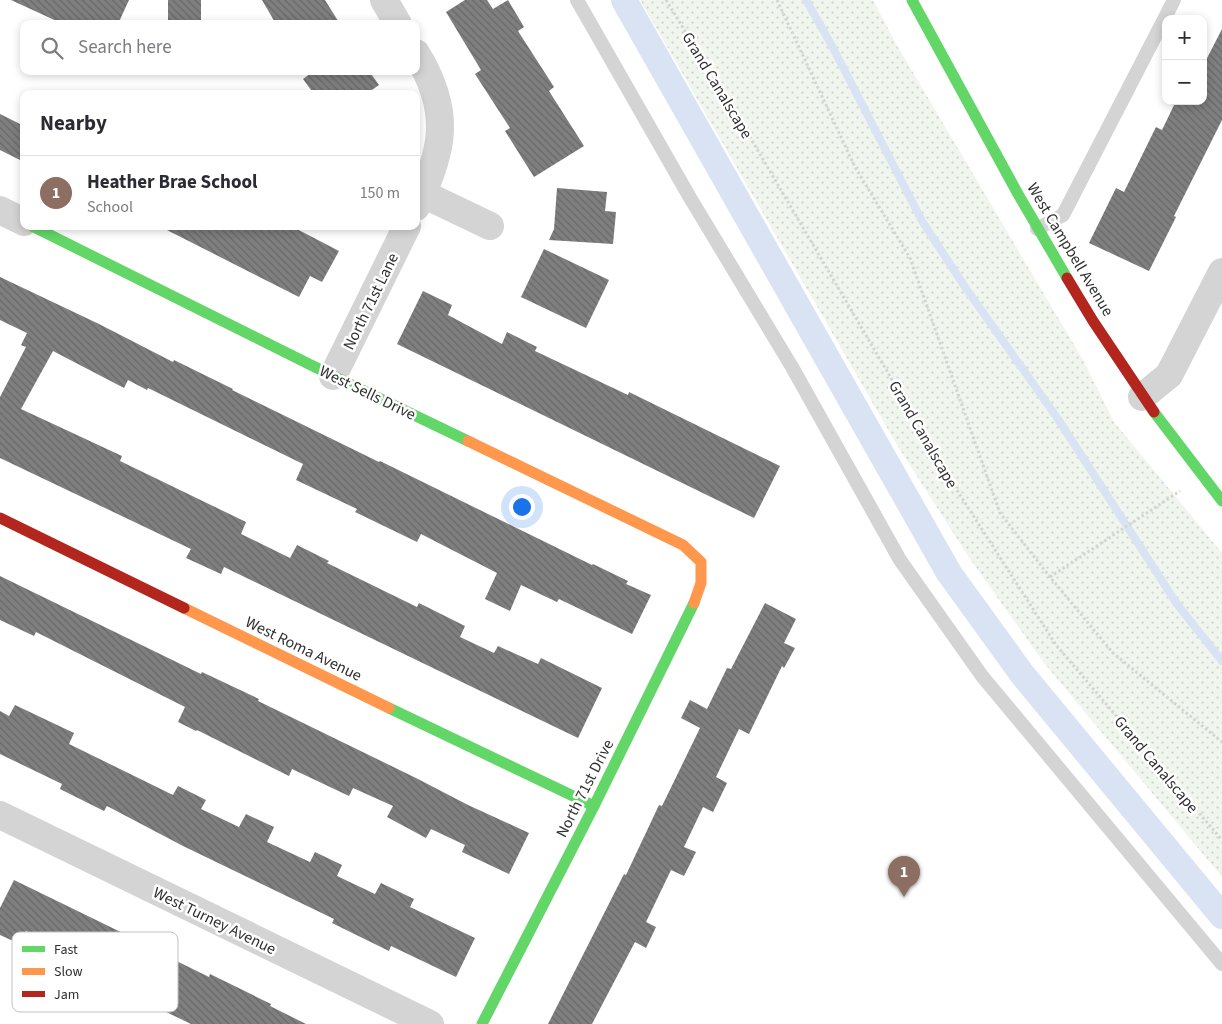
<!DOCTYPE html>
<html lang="en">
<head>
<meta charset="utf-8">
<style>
  body { margin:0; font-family:"Source Sans 3",sans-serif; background:#f7f7f7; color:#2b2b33 }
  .controls { position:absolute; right:15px; top:15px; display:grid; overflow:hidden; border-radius:10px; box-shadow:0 2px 8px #0003 }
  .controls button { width:45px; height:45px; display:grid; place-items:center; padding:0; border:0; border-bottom:1px solid #e1e1e2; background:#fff; color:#2b2b33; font:25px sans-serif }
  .you { position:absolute; left:521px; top:506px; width:18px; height:18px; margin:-12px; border:4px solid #fff; border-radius:50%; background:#1a73e8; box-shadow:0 0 0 8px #1a73e833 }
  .badge { display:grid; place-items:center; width:32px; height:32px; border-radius:50%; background:#7c3aed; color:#fff; font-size:16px; font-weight:700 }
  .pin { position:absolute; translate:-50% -41px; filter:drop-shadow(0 1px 2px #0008) }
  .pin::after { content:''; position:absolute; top:26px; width:18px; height:15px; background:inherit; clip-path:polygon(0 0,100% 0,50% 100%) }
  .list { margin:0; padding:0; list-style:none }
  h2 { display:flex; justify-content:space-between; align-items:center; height:65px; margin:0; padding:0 20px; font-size:21px }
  h2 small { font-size:16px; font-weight:400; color:#7c7c81 }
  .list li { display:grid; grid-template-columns:32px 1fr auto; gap:15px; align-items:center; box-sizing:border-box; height:75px; padding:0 20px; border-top:1px solid #e1e1e2 }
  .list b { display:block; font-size:19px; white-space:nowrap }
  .list p { margin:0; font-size:16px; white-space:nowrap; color:#7c7c81 }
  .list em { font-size:16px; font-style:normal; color:#7c7c81 }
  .icon { flex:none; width:28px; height:28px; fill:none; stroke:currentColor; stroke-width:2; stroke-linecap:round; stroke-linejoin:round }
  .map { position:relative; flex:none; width:1222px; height:1024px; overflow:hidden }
  .search { position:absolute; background:#fff; box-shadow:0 2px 8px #0003; left:20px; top:20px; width:400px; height:55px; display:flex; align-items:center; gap:12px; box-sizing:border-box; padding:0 18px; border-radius:10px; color:#7c7c81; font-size:19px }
  .panel { position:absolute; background:#fff; box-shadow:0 2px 8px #0003; left:20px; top:90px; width:400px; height:140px; border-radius:10px }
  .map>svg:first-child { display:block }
</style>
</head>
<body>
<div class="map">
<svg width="1222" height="1024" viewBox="0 0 1222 1024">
  <defs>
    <pattern id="park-dots" width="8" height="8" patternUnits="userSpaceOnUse" patternTransform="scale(1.25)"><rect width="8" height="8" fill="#f0f6ed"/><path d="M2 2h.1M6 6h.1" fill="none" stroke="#ced3cc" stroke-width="1.8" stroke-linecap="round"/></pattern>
    <pattern id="building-back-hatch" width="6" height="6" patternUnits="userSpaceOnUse" patternTransform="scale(1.25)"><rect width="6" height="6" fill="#7f7f7f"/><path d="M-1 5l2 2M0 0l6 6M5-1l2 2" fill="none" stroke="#686868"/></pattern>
  </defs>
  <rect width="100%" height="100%" fill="#fff"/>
  <path fill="url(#park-dots)" d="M 640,0 L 873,0 L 895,42 L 1083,360 L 1114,422 L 1222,553 L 1222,877 L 1044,663 L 968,556 L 897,445 Z"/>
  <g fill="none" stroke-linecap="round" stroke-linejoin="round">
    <path stroke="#d9e3f4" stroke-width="8" d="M 806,0 L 831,44 L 922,221 L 965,287 L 1058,419 L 1177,604 L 1222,661"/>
    <path stroke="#d9e3f4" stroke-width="26" d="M 624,0 L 949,573 L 1022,674 L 1222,916"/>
  </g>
  <g fill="url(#building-back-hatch)">
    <path d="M 11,0 L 129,0 L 118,24 L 63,24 Z"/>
    <rect x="168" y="0" width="33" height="24"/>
    <path d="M 262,0 L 325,0 L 340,24 L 276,24 Z"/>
    <path d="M 465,0 L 487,0 L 493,9 L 508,0 L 524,27 L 518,31 L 554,87 L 549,91 L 584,146 L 534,177 L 505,131 L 510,128 L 475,74 L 481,70 L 446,12 Z"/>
    <path d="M 1222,29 L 1222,120 L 1174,216 L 1176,217 L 1149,271 L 1089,243 L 1116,188 L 1124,192 L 1156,127 L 1162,130 L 1176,101 L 1203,101 L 1203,66 Z"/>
    <path d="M 314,71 L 369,71 L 379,85 L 366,94 L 314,94 L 303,79 Z"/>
    <path d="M 0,114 L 24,126 L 24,162 L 0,150 Z"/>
    <path d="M 557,188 L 607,192 L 605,211 L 616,212 L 613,244 L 549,240 L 554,229 Z"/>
    <path d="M 159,226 L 291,226 L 339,251 L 322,282 L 310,276 L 299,297 Z"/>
    <path d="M 544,249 L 609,280 L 586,328 L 521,297 Z"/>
    <path d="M 0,277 L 99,324 L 173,362 L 174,360 L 233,389 L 232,390 L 379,462 L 380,461 L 592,565 L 593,564 L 628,581 L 626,584 L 651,595 L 632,634 L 559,599 L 557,602 L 521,585 L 510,611 L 485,599 L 497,573 L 421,534 L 417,542 L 355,512 L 357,509 L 296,480 L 303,464 L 148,388 L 147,390 L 128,380 L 124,388 L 53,351 L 21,409 L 122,456 L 120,461 L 246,522 L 241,534 L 290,558 L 297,545 L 329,561 L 327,563 L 417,607 L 419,603 L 465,626 L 460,637 L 494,653 L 498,646 L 538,664 L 541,658 L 602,688 L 578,738 L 224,567 L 221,574 L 186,558 L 191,549 L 0,458 L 0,397 L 26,347 L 21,345 L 27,333 L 0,320 Z"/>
    <path d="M 423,291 L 452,305 L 448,315 L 502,344 L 507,332 L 537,347 L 535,351 L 628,395 L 629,392 L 780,466 L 754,518 L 397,344 Z"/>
    <path d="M 0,576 L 201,674 L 202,672 L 259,699 L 258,701 L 416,778 L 468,805 L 529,833 L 509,874 L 462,852 L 465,845 L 431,829 L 426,838 L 387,817 L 393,806 L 353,788 L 349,796 L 292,769 L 289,776 L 197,730 L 196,731 L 178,722 L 185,707 L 36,632 L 34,636 L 0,620 Z"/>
    <path d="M 765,603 L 796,619 L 784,643 L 795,648 L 784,668 L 782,666 L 749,734 L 739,729 L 716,777 L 727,783 L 713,812 L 703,807 L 684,847 L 696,852 L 684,876 L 671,870 L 646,922 L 656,927 L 646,948 L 635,942 L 592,1024 L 548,1024 L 624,874 L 626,875 L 659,805 L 662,806 L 700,728 L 681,718 L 690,700 L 707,709 L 727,668 L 731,669 Z"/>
    <path d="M 15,705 L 74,733 L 69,744 L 173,795 L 178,786 L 206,800 L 201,809 L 239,827 L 246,814 L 274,827 L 267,842 L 310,862 L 315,852 L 342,865 L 337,876 L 375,894 L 381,883 L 414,899 L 410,907 L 475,938 L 456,977 L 391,946 L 389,951 L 332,923 L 334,919 L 183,846 L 107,806 L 104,811 L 60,789 L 62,784 L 0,754 L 0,711 L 9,716 Z"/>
    <path d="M 14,880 L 133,938 L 132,939 L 209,977 L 210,974 L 271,1004 L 270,1006 L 306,1024 L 191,1024 L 131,995 L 136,985 L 91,963 L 85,975 L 55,960 L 61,948 L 26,931 L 20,944 L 0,935 L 0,908 Z"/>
  </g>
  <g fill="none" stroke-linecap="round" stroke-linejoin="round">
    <g stroke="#d4d4d4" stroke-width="3" stroke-dasharray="2.5 2.5" stroke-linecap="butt">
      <path d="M 666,0 L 747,132 L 953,484 L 1056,645 L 1222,840"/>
      <path d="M 777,0 L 855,167 L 910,258 L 1000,513 L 1050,577 L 1113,653 L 1222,742"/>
      <path d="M 1050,577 L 1180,491"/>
    </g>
    <g stroke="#d4d4d4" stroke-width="14">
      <path d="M 577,0 L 689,196 L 792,367 L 900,560 L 982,676 L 1222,964"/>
      <path d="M 1037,229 L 1063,215 L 1174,0"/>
    </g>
    <g stroke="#d4d4d4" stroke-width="28">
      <path d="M 384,0 L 398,24"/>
      <path d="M 416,53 C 451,110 445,149 416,207"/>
      <path d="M 423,194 L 490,226"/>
      <path d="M 0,210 L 24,222"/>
      <path d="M 333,376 L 407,226"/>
      <path d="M 1142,397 L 1169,375 L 1222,272"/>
      <path d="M 0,815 L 430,1024"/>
    </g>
    <g stroke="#63d668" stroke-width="11">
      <path d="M 912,0 L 1018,194 L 1067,278"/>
      <path d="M 32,226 L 333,376 L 468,441"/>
      <path d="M 1154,412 L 1222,501"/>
      <path d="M 389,708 L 594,806"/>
      <path d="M 482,1024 L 594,806 L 694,603"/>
    </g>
    <g stroke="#ff974d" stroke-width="11">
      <path d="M 468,441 L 683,545 L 701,562 L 701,583 L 694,603"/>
      <path d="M 184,608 L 389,708"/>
    </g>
    <g stroke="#b3261e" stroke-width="11">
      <path d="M 1067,278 L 1093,321 L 1154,412"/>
      <path d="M 0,518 L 184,608"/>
    </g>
  </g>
  <g text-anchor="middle" stroke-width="5" stroke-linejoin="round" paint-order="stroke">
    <g font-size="16" fill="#303030" stroke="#fff">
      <text transform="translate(718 85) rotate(59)" y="6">Grand Canalscape</text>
      <text transform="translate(1071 249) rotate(59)" y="6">West Campbell Avenue</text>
      <text transform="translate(370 301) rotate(-64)" y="6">North 71st Lane</text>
      <text transform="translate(368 392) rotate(26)" y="6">West Sells Drive</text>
      <text transform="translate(924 434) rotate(60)" y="6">Grand Canalscape</text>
      <text transform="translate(304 648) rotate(26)" y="6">West Roma Avenue</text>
      <text transform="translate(1157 764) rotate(50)" y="6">Grand Canalscape</text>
      <text transform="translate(584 788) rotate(-63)" y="6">North 71st Drive</text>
      <text transform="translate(215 920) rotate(26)" y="6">West Turney Avenue</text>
    </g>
  </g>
  <rect x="12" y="932" width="166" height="80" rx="8" fill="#fff" stroke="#c1c1c1" stroke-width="1"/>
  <rect x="22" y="946" width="23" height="6" fill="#63d668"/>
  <rect x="22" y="968" width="23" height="7" fill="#ff974d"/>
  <rect x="22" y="991" width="23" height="6" fill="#b3261e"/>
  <g font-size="14" fill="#303030">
    <text x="54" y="954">Fast</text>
    <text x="54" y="976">Slow</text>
    <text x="54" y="999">Jam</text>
  </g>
</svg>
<div class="controls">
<button>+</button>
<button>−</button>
</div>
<div class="you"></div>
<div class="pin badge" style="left:904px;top:897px;background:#8d6e63">1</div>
<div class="search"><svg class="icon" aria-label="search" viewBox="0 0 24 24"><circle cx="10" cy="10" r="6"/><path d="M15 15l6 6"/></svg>Search here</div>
<section class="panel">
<h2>Nearby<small></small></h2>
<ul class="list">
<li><span class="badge" style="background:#8d6e63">1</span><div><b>Heather Brae School</b><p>School</p></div><em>150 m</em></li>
</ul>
</section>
</div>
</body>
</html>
